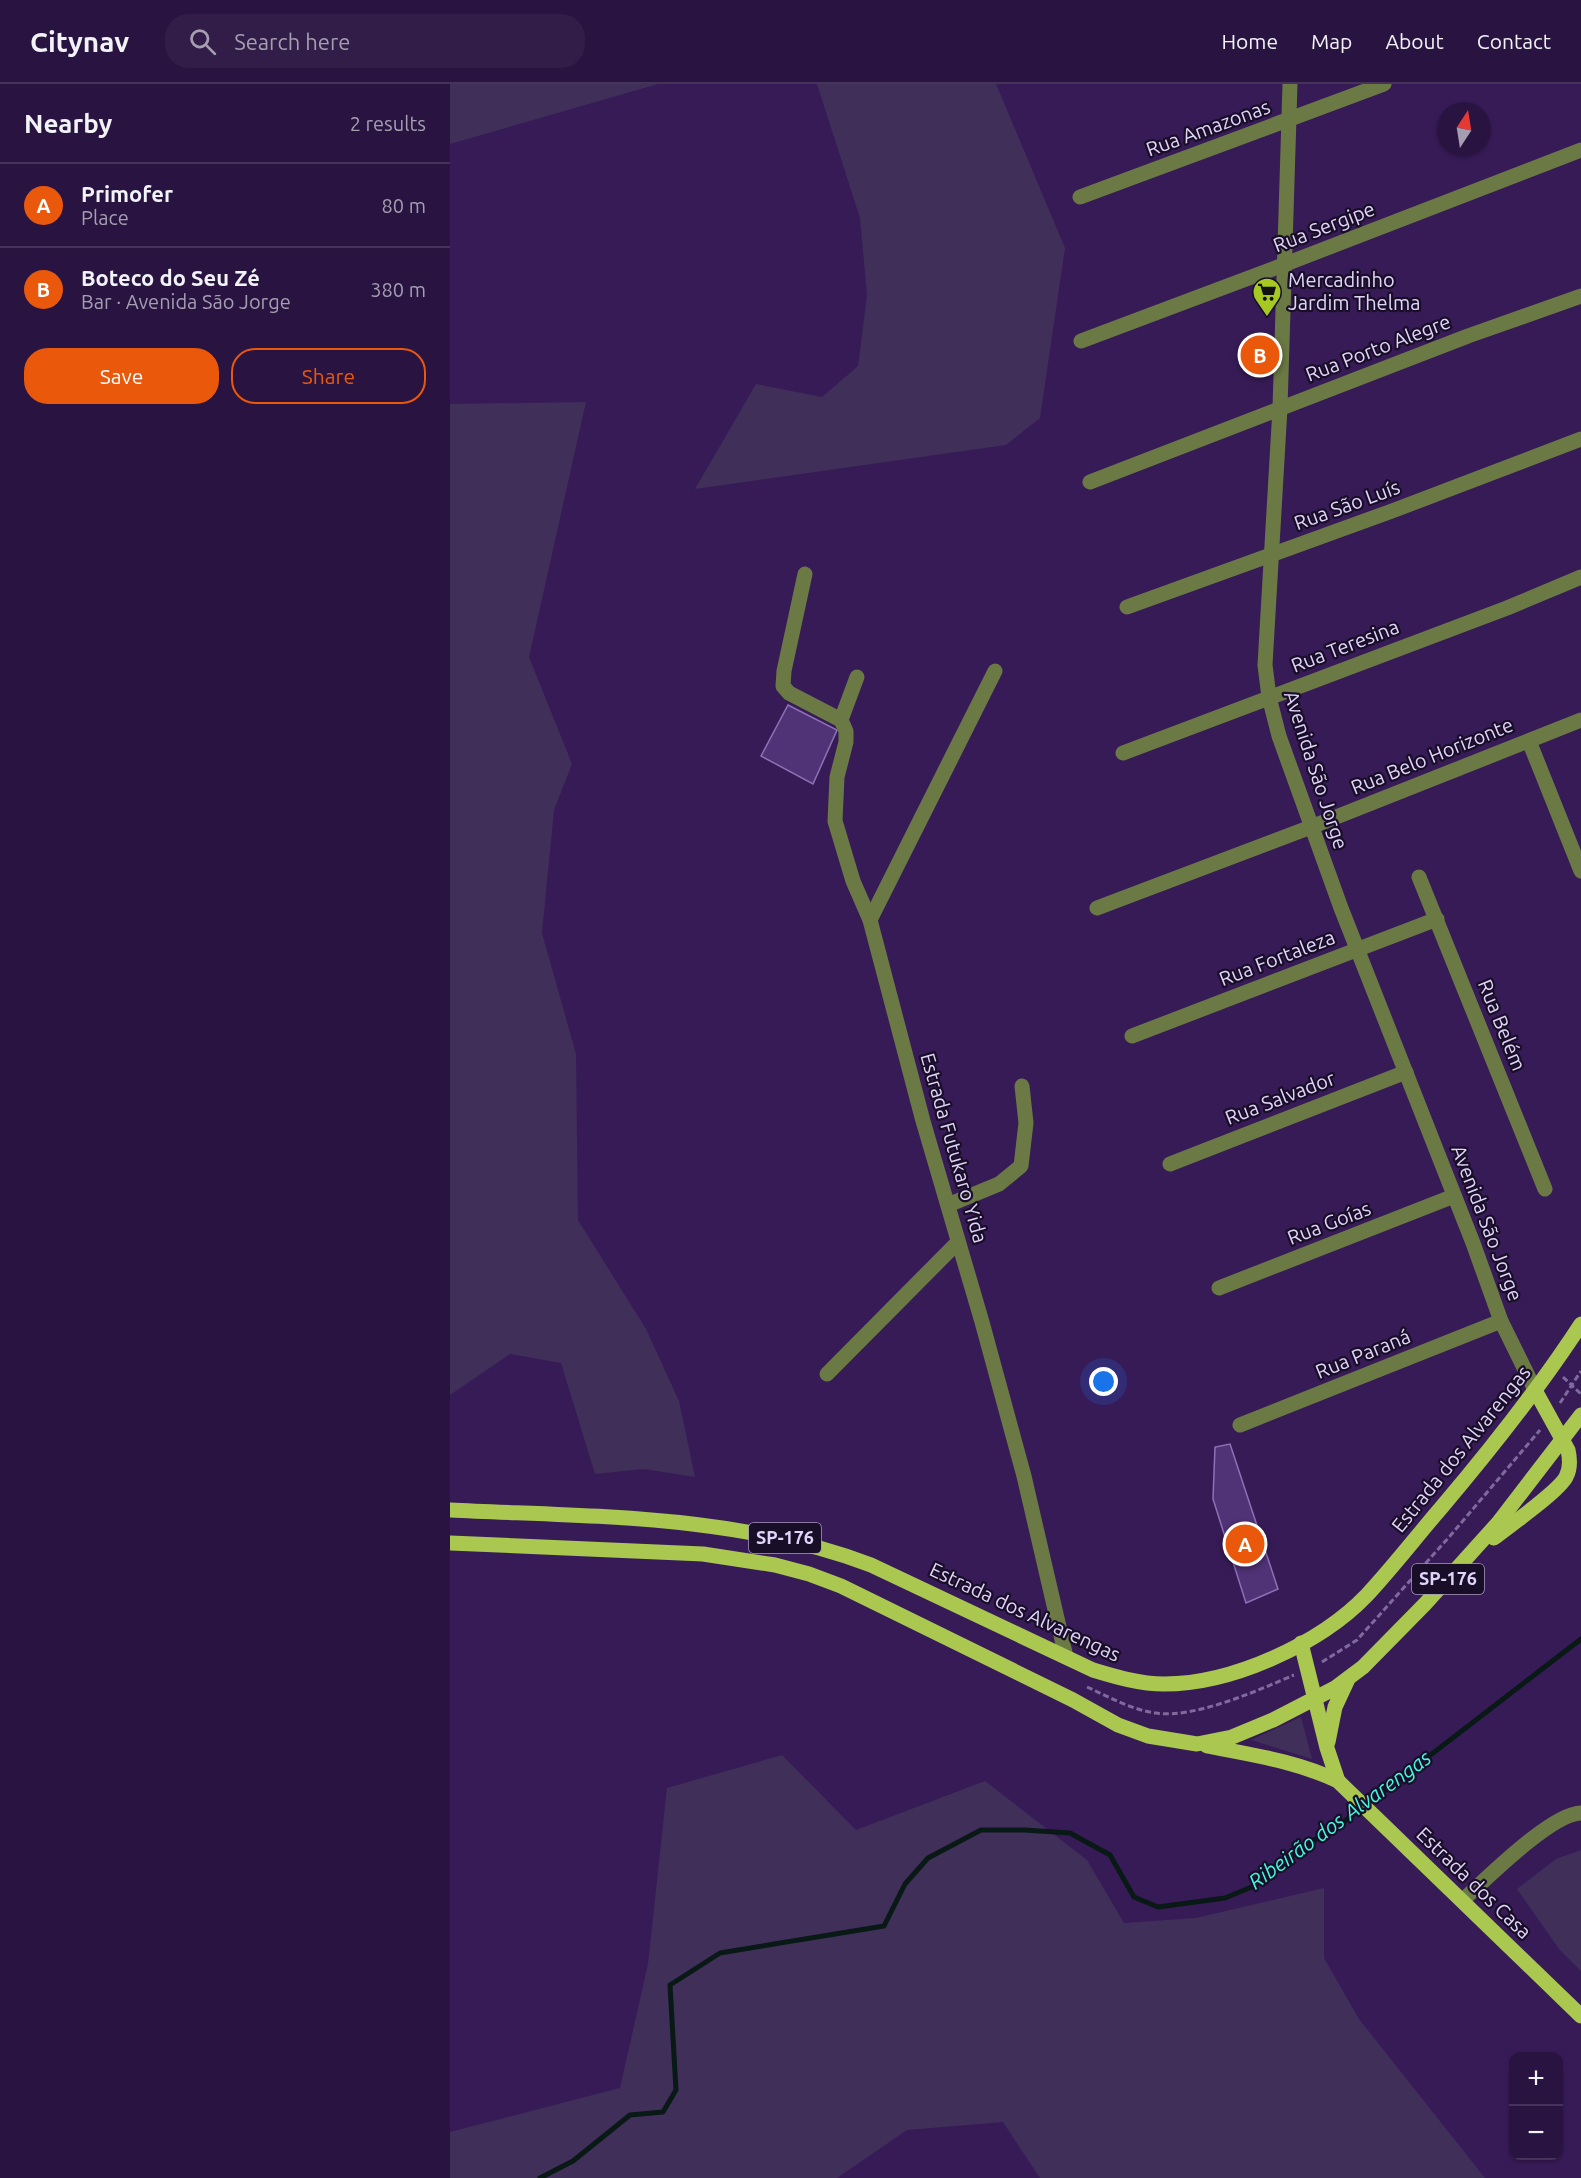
<!DOCTYPE html>
<html lang="en">
<head>
<meta charset="utf-8">
<style>
  body { margin:0; font-family:Ubuntu,sans-serif; background:#311d48; color:#f1f3f6 }
  .controls { position:absolute; right:18px; bottom:18px; display:grid; overflow:hidden; border-radius:12px; box-shadow:0 2px 4px #0004 }
  .controls button { width:54px; height:54px; display:grid; place-items:center; padding:0; border:0; border-bottom:2px solid #45335a; background:#291441; color:#f1f3f6; font:30px sans-serif }
  .compass { position:absolute; left:987px; top:18px; width:54px; height:54px; border-radius:50%; background:#291441; box-shadow:0 2px 4px #0004; rotate:12deg }
  .you { position:absolute; left:654px; top:1298px; width:21px; height:21px; margin:-15px; border:4px solid #fff; border-radius:50%; background:#1a73e8; box-shadow:0 0 0 9px #1a73e833 }
  .badge { display:grid; place-items:center; width:39px; height:39px; border-radius:50%; background:#ea580c; color:#fff; font-size:20px; font-weight:700 }
  .pin { position:absolute; translate:-50% -50%; border:3px solid #fff; box-shadow:0 2px 6px #0006 }
  .list { margin:0; padding:0; list-style:none }
  h2 { display:flex; justify-content:space-between; align-items:center; height:78px; margin:0; padding:0 24px; font-size:26px }
  h2 small { font-size:20px; font-weight:400; color:#a59eb1 }
  .list li { display:grid; grid-template-columns:39px 1fr auto; gap:18px; align-items:center; box-sizing:border-box; height:84px; padding:0 24px; border-top:2px solid #45335a }
  .list b { display:block; font-size:22px; white-space:nowrap }
  .list p { margin:0; font-size:20px; white-space:nowrap; color:#a59eb1 }
  .list em { font-size:20px; font-style:normal; color:#a59eb1 }
  .actions { display:flex; gap:12px; padding:18px 24px }
  .actions a { flex:1; padding:14px 0; border:2px solid #ea580c; border-radius:24px; text-align:center; font-size:21px; color:#ea580c }
  .actions .main { background:#ea580c; color:#fff }
  .icon { flex:none; width:33px; height:33px; fill:none; stroke:currentColor; stroke-width:2; stroke-linecap:round; stroke-linejoin:round }
  .map { position:relative; flex:none; width:1131px; height:2094px; overflow:hidden }
  header { display:flex; align-items:center; gap:36px; box-sizing:border-box; height:84px; padding:0 30px; background:#291441; border-bottom:2px solid #45335a }
  header strong { font-size:28px }
  nav { display:flex; gap:33px; margin-inline-start:auto; font-size:21px }
  .search { width:420px; height:54px; background:#311d48; display:flex; align-items:center; gap:15px; box-sizing:border-box; padding:0 21px; border-radius:24px; color:#a59eb1; font-size:22px }
  main { display:flex }
  aside { flex:1; background:#291441 }
  .map>svg:first-child { display:block }
</style>
</head>
<body>
<header>
<strong>Citynav</strong>
<div class="search"><svg class="icon" aria-label="search" viewBox="0 0 24 24"><circle cx="10" cy="10" r="6"/><path d="M15 15l6 6"/></svg>Search here</div>
<nav><a>Home</a><a>Map</a><a>About</a><a>Contact</a></nav>
</header>
<main>
<aside>
<h2>Nearby<small>2 results</small></h2>
<ul class="list">
<li><span class="badge">A</span><div><b>Primofer</b><p>Place</p></div><em>80 m</em></li>
<li><span class="badge">B</span><div><b>Boteco do Seu Zé</b><p>Bar · Avenida São Jorge</p></div><em>380 m</em></li>
</ul>
<div class="actions"><a class="main">Save</a><a>Share</a></div>
</aside>
<div class="map">
<svg width="1131" height="2094" viewBox="0 0 1131 2094">
  <rect width="100%" height="100%" fill="#371b57"/>
  <g fill="#402f59">
    <path d="M 0,0 L 208,0 L 0,60 Z"/>
    <path d="M 367,0 L 546,0 L 615,164 L 590,334 L 556,361 L 245,405 L 306,300 L 372,313 L 408,282 L 417,211 L 410,134 Z"/>
    <path d="M 136,318 L 79,573 L 122,680 L 104,726 L 92,849 L 126,970 L 128,1136 L 196,1245 L 229,1317 L 245,1393 L 194,1385 L 145,1390 L 111,1279 L 60,1270 L 0,1311 L 0,320 Z"/>
    <path d="M 851,1633 L 862,1675 L 801,1656 Z"/>
    <path d="M 332,1671 L 406,1746 L 535,1697 L 637,1776 L 674,1839 L 746,1834 L 874,1804 L 874,1874 L 909,1935 L 1035,2094 L 590,2094 L 553,2038 L 457,2046 L 387,2094 L 0,2094 L 0,2048 L 170,2004 L 198,1880 L 217,1704 Z"/>
    <path d="M 1131,1766 L 1131,1887 L 1109,1865 L 1067,1805 L 1106,1775 Z"/>
  </g>
  <g fill="none" stroke-linecap="round" stroke-linejoin="round">
    <path stroke="#081916" stroke-width="5" d="M 90,2094 L 123,2077 L 180,2031 L 213,2028 L 226,2006 L 220,1901 L 270,1869 L 434,1842 L 455,1800 L 478,1774 L 531,1746 L 575,1746 L 620,1749 L 660,1771 L 684,1813 L 708,1823 L 775,1814 L 804,1802 L 852,1764 L 891,1740 L 1131,1555"/>
  </g>
  <g fill="#503277" stroke="#8c72b5" stroke-width="1.5">
    <path d="M 338,621 L 387,646 L 363,700 L 311,672 Z"/>
    <path d="M 780,1360 L 828,1505 L 796,1519 L 763,1415 L 765,1363 Z"/>
  </g>
  <g fill="none" stroke-linecap="round" stroke-linejoin="round">
    <g stroke="#7f6a9c" stroke-width="3" stroke-dasharray="6 3" stroke-linecap="butt">
      <path d="M 1113,1293 L 1131,1310"/>
      <path d="M 1110,1319 L 1131,1287"/>
      <path d="M 872,1578 L 907,1556 L 1000,1452 L 1090,1346"/>
      <path d="M 637,1603 C 659,1613 682,1626 706,1629 C 744,1635 809,1606 844,1591"/>
    </g>
    <g stroke="#6b7a44" stroke-width="15">
      <path d="M 840,0 L 830,324 L 815,581 L 819,613 L 829,652 L 891,824 L 1023,1159 L 1051,1237 L 1086,1308"/>
      <path d="M 630,113 L 934,0"/>
      <path d="M 631,257 L 833,181 L 1131,66"/>
      <path d="M 640,398 L 1018,252 L 1131,212"/>
      <path d="M 355,490 L 334,587 L 333,602 L 339,609 L 391,636 L 396,647 L 396,658 L 387,693 L 385,737 L 403,797 L 420,836"/>
      <path d="M 677,523 L 942,427 L 1131,355"/>
      <path d="M 545,587 L 420,836 L 473,1037 L 532,1238 L 574,1392 L 616,1573"/>
      <path d="M 391,636 L 407,593"/>
      <path d="M 1079,657 L 1131,787"/>
      <path d="M 673,669 L 1057,524 L 1131,493"/>
      <path d="M 969,793 L 1095,1105"/>
      <path d="M 647,824 L 861,743 L 1131,636"/>
      <path d="M 682,952 L 987,835"/>
      <path d="M 720,1080 L 956,988"/>
      <path d="M 498,1121 L 549,1100 L 571,1082 L 576,1039 L 572,1002"/>
      <path d="M 769,1204 L 1004,1112"/>
      <path d="M 377,1290 L 508,1158"/>
      <path d="M 790,1341 L 1051,1237"/>
      <path d="M 1013,1816 C 1036,1795 1102,1729 1131,1729"/>
    </g>
    <g stroke="#aac750" stroke-width="15">
      <path d="M 0,1426 C 142,1433 286,1430 421,1481 L 643,1586 C 666,1593 690,1600 714,1600 C 782,1600 870,1560 917,1511 C 943,1483 966,1453 991,1424 C 1041,1365 1088,1306 1131,1240"/>
      <path d="M 1044,1454 C 1059,1442 1108,1408 1116,1393 C 1121,1384 1120,1375 1118,1366 L 1086,1308"/>
      <path d="M 0,1459 L 253,1470 L 325,1481 L 359,1490 L 391,1502 L 623,1616 L 668,1641 L 698,1652 L 747,1660 L 782,1653 L 823,1636 L 885,1604 L 913,1583 L 975,1520 L 1048,1439 L 1131,1331"/>
      <path d="M 851,1559 L 877,1664 L 888,1697"/>
      <path d="M 878,1658 L 885,1623 L 898,1595"/>
      <path d="M 757,1662 C 802,1671 846,1677 888,1697 L 1131,1932"/>
    </g>
  </g>
  <defs>
    <g id="supermarket-pin" transform="scale(1.5)"><path d="M0 17L-7.5 6A9.5 9.5 0 1 1 7.5 6Z" fill="#a6c822" stroke="#190e28"/><path d="M-6-5.5h2.5l.6 2H6L4.5 2H-2.5L-4.4-4H-6ZM-1.5 3.2a1.3 1.3 0 1 0 .1 0ZM3 3.2a1.3 1.3 0 1 0 .1 0Z" fill="#111"/></g>
  </defs>
  <g fill-rule="evenodd">
    <use href="#supermarket-pin" x="817" y="208"/>
  </g>
  <g text-anchor="middle" stroke-width="4.5" stroke-linejoin="round" paint-order="stroke">
    <g fill="#190e28" stroke="#a599ba" stroke-width="1.5">
      <rect x="299" y="1439" width="72" height="30" rx="4.5"/>
      <rect x="962" y="1480" width="72" height="30" rx="4.5"/>
    </g>
    <g font-size="18" font-weight="bold" fill="#e1d4f9">
      <text x="335" y="1460">SP-176</text>
      <text x="998" y="1501">SP-176</text>
    </g>
    <g font-size="20" fill="#e1d4f9" stroke="#190e28">
      <text transform="translate(758 44) rotate(-20)" y="7">Rua Amazonas</text>
      <text transform="translate(874 143) rotate(-21)" y="7">Rua Sergipe</text>
      <text transform="translate(928 264) rotate(-21)" y="7">Rua Porto Alegre</text>
      <text transform="translate(897 421) rotate(-20)" y="7">Rua São Luís</text>
      <text transform="translate(895 562) rotate(-21)" y="7">Rua Teresina</text>
      <text transform="translate(982 672) rotate(-22)" y="7">Rua Belo Horizonte</text>
      <text transform="translate(866 686) rotate(72)" y="7">Avenida São Jorge</text>
      <text transform="translate(827 874) rotate(-21)" y="7">Rua Fortaleza</text>
      <text transform="translate(1052 941) rotate(68)" y="7">Rua Belém</text>
      <text transform="translate(830 1014) rotate(-21)" y="7">Rua Salvador</text>
      <text transform="translate(504 1064) rotate(74)" y="7">Estrada Futukaro Yida</text>
      <text transform="translate(879 1139) rotate(-21)" y="7">Rua Goías</text>
      <text transform="translate(1037 1139) rotate(69)" y="7">Avenida São Jorge</text>
      <text transform="translate(913 1270) rotate(-22)" y="7">Rua Paraná</text>
      <text transform="translate(1011 1365) rotate(-51)" y="7">Estrada dos Alvarengas</text>
      <text transform="translate(575 1528) rotate(25)" y="7">Estrada dos Alvarengas</text>
      <text transform="translate(1024 1799) rotate(44)" y="7">Estrada dos Casa</text>
    </g>
    <g font-size="20" fill="#e1d4f9" stroke="#190e28" text-anchor="start">
      <text x="838" y="203">Mercadinho<tspan x="838" dy="23">Jardim Thelma</tspan></text>
    </g>
    <g font-size="21" font-style="italic" fill="#43f8e0" stroke="#190e28">
      <text transform="translate(890 1736) rotate(-36)" y="7">Ribeirão dos Alvarengas</text>
    </g>
  </g>
</svg>
<div class="controls">
<button>+</button>
<button>−</button>
</div>
<svg class="compass" viewBox="-18 -18 36 36"><path d="M0-13l5 13h-10z" fill="#e53935"/><path d="M0 13l5-13h-10z" fill="#a59eb1"/></svg>
<div class="you"></div>
<div class="pin badge" style="left:795px;top:1460px">A</div>
<div class="pin badge" style="left:810px;top:271px">B</div>
</div>
</main>
</body>
</html>
